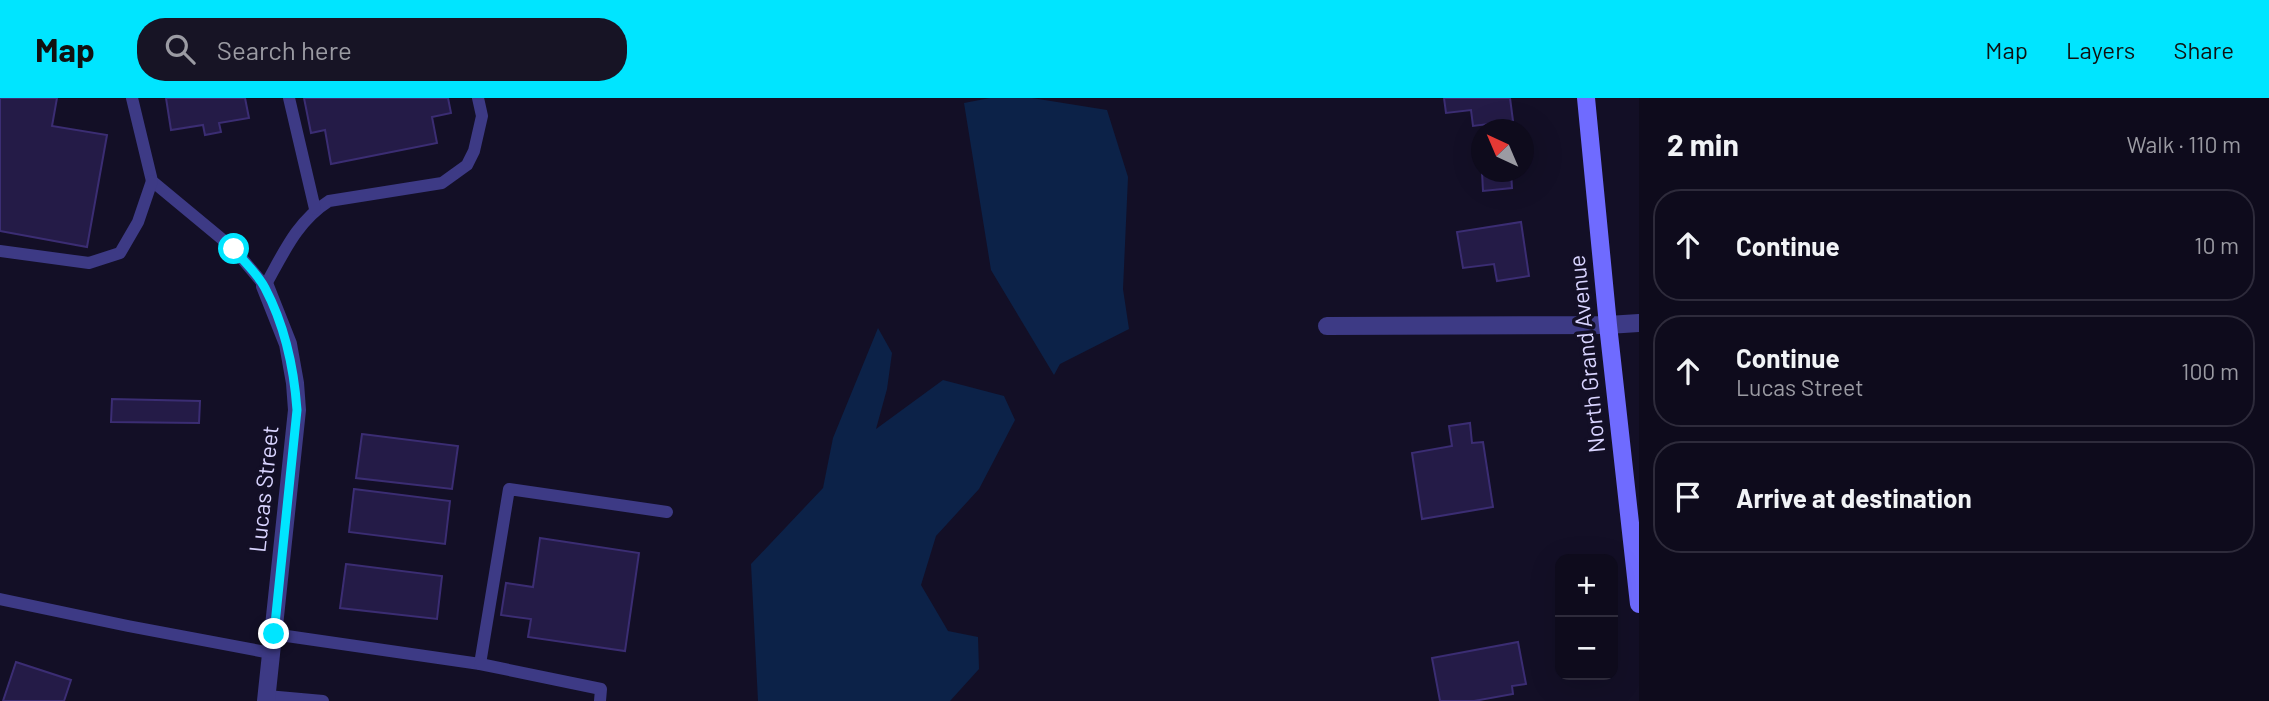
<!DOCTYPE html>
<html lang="en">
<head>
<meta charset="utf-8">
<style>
  body { margin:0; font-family:Barlow,sans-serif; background:#171425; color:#f1f3f6 }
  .controls { position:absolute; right:21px; bottom:21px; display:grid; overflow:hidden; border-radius:14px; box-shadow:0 7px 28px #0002 }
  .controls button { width:63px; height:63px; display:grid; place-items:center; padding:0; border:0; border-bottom:2px solid #2e2b3b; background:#0e0b1c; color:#f1f3f6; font:35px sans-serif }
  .compass { position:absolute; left:1471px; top:21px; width:63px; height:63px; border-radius:50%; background:#0e0b1c; box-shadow:0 7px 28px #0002; rotate:316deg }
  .stop { position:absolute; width:21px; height:21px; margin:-16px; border:5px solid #00e5ff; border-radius:50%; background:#fff }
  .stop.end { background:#00e5ff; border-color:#fff; box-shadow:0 2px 7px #0008 }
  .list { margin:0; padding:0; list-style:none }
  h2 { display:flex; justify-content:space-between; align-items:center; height:91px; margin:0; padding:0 28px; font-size:30px }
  h2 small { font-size:23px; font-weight:400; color:#9b9ba3 }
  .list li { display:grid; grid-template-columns:46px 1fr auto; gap:21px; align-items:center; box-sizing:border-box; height:112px; margin:0 14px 14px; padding:0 14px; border:2px solid #2e2b3b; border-radius:28px }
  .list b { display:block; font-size:26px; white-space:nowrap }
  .list p { margin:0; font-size:23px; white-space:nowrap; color:#9b9ba3 }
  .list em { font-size:23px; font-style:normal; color:#9b9ba3 }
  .icon { flex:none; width:38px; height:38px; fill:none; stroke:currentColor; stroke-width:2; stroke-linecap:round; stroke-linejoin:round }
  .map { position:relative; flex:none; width:1639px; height:603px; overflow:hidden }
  header { display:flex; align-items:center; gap:42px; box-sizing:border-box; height:98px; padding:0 35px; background:#00e5ff; color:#111 }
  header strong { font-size:33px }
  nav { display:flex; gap:38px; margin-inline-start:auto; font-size:24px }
  .search { width:490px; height:63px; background:#171425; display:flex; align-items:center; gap:18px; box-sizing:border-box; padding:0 24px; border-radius:28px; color:#9b9ba3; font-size:26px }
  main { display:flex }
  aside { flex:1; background:#0e0b1c }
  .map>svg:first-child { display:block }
</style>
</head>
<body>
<header>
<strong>Map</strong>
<div class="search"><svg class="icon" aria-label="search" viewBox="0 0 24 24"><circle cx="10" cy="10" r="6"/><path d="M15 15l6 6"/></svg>Search here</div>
<nav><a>Map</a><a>Layers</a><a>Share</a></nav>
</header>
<main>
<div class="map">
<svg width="1639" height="603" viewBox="0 0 1639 603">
  <rect width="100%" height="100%" fill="#130f26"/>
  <g fill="#0c2248">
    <path d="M 990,0 L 1032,0 L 1107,12 L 1128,79 L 1123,191 L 1129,231 L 1060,266 L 1054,277 L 991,172 L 964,5 Z"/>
    <path d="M 878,230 L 892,255 L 887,291 L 876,331 L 943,282 L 1004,298 L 1015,322 L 979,391 L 936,438 L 921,487 L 948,533 L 978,539 L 979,571 L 950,603 L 758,603 L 751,466 L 823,390 L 833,340 Z"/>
  </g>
  <g fill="#241b47" stroke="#3b2d73" stroke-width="2">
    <path d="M 0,0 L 57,0 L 52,28 L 107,37 L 87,149 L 0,133 Z"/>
    <path d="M 166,0 L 245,0 L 249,20 L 219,25 L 221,34 L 205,37 L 203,27 L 171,32 Z"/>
    <path d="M 304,0 L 448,0 L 451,15 L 432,19 L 437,45 L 331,66 L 325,32 L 311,35 Z"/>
    <path d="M 1444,0 L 1510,0 L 1513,23 L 1473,28 L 1471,12 L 1446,15 Z"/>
    <path d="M 1482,74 L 1511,74 L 1512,90 L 1483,93 Z"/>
    <path d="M 1521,124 L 1529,178 L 1497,183 L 1494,166 L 1463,170 L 1457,134 Z"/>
    <path d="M 112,301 L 200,303 L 199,325 L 111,324 Z"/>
    <path d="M 1470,325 L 1472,345 L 1483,344 L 1493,409 L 1422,421 L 1412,355 L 1452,348 L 1449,328 Z"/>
    <path d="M 362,336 L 458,348 L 452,391 L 356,380 Z"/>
    <path d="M 354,391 L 450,403 L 445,446 L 349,434 Z"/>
    <path d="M 540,440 L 639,455 L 625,553 L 528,539 L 531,521 L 501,517 L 506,485 L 533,489 Z"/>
    <path d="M 346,466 L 442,478 L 437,521 L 340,510 Z"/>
    <path d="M 1518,544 L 1526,586 L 1512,588 L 1513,596 L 1474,603 L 1440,603 L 1432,560 Z"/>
    <path d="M 16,564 L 71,582 L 64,603 L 3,603 Z"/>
  </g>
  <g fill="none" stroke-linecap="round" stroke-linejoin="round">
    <g stroke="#3d3a85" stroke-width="12">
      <path d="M 132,0 L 152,83 L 234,151 L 265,188 C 283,156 297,123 329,103 L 442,85 L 467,67 L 474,53 L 482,18 L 478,0"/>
      <path d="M 289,0 L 315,111"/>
      <path d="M 0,153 L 89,165 L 120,155 L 138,124 L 152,83"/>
      <path d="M 0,501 L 128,528 L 271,555"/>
      <path d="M 273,536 L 480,566 L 509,391 L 667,414"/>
      <path d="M 480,566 L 601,591 L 600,603"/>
      <path d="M 267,598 L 323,603"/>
    </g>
    <g stroke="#3d3a85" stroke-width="18">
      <path d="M 265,188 L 288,246 L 295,285 L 297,312 L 266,603"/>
      <path d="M 1327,228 L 1608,227 L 1639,225"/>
    </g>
    <path stroke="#6f6bff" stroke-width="18" d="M 1586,0 L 1608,227 L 1639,506"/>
  </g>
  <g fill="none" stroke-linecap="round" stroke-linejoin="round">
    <path stroke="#00e5ff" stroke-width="9" d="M 234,151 C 244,164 258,176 265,190 C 285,228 294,270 297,312 L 274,536"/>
  </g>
  <g text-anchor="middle" stroke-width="7" stroke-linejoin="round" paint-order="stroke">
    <g font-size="23" fill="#d9d4ff" stroke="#130f26">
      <text transform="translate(1587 256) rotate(-96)" y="8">North Grand Avenue</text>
      <text transform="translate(264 391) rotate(-84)" y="8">Lucas Street</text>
    </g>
  </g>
</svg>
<div class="controls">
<button>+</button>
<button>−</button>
</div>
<svg class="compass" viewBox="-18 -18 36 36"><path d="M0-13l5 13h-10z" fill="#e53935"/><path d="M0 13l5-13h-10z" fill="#9b9ba3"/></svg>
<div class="stop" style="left:234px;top:151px"></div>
<div class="stop end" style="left:274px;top:536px"></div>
</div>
<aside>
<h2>2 min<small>Walk · 110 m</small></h2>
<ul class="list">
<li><svg class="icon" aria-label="ahead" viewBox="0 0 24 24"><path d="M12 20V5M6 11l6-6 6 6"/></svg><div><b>Continue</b></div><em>10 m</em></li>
<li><svg class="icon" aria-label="ahead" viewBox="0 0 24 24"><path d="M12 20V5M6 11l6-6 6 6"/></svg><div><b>Continue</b><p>Lucas Street</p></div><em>100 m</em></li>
<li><svg class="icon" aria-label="arrive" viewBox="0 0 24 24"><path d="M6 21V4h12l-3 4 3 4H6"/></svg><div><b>Arrive at destination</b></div></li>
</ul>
</aside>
</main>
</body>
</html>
